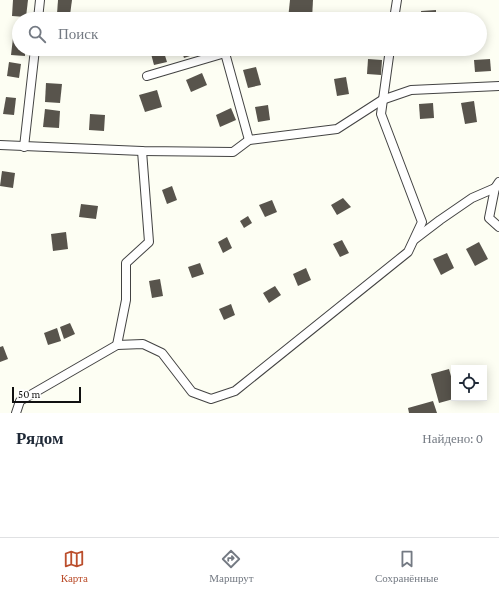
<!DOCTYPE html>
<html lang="ru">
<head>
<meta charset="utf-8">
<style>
  body { margin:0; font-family:"Crimson Pro",serif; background:#f6f6f7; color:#1f2937 }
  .controls { position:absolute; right:12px; bottom:12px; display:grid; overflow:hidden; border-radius:0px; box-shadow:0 2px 10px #0003 }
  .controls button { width:36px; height:36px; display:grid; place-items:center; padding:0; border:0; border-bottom:1px solid #e0e1e3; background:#fff; color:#1f2937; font:20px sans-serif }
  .scale { position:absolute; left:12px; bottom:10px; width:69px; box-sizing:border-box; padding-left:4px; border:2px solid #101010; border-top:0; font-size:11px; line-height:14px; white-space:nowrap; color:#101010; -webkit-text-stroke:3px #fff; paint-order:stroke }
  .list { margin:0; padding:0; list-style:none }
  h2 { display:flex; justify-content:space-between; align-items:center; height:52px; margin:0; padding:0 16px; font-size:17px }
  h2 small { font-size:13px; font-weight:400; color:#747a83 }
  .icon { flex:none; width:22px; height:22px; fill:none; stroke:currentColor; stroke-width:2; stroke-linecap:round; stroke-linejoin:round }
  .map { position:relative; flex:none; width:499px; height:413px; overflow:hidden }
  .search { position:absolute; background:#fff; box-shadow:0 2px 10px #0003; left:12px; right:12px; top:12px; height:44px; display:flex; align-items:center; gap:10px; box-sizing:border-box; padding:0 14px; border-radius:22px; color:#747a83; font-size:15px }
  .sheet { height:124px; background:#fff }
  nav { display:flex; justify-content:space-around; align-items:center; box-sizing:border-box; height:56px; border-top:1px solid #e0e1e3; background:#fff; font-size:11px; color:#747a83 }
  nav a { display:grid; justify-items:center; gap:2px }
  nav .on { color:#bb4e2c }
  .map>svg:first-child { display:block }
</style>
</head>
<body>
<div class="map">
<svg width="499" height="413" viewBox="0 0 499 413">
  <rect width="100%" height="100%" fill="#fdfef3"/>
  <g fill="#58544c">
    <path d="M 13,0 L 28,0 L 26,17 L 12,16 Z"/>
    <path d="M 58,0 L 72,0 L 70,15 L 57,14 Z"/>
    <path d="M 290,0 L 313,0 L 312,19 L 288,19 Z"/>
    <path d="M 436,10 L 436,19 L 422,19 L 421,11 Z"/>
    <path d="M 471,13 L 472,19 L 456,19 L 456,16 Z"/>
    <path d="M 13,38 L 19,38 L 19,49 L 25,49 L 25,56 L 11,55 Z"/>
    <path d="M 51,49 L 66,49 L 66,54 L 51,53 Z"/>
    <path d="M 154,49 L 163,49 L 167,62 L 154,65 L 150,50 Z"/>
    <path d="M 181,49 L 194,49 L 196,54 L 184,58 Z"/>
    <path d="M 368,59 L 382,60 L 381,75 L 367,74 Z"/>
    <path d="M 490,59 L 491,71 L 475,72 L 474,60 Z"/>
    <path d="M 9,62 L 21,64 L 19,78 L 7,76 Z"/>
    <path d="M 256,67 L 261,85 L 248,88 L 243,70 Z"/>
    <path d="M 202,73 L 207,85 L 191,92 L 186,80 Z"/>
    <path d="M 346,77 L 349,94 L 337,96 L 334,79 Z"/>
    <path d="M 46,83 L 62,84 L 60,103 L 45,102 Z"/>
    <path d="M 157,90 L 162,107 L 145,112 L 139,95 Z"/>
    <path d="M 6,97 L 16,98 L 14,115 L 3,114 Z"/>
    <path d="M 474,101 L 477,122 L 465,124 L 461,103 Z"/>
    <path d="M 433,103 L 434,118 L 420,119 L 419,104 Z"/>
    <path d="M 268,105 L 270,120 L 258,122 L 255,107 Z"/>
    <path d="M 231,108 L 236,120 L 220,127 L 216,115 Z"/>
    <path d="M 45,109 L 60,111 L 59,128 L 43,127 Z"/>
    <path d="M 90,114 L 105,115 L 104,131 L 89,130 Z"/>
    <path d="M 2,171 L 15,173 L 13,188 L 0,186 Z"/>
    <path d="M 172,186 L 177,200 L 167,204 L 162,190 Z"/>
    <path d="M 343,198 L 351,207 L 337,215 L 331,205 Z"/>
    <path d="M 272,200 L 277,212 L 265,217 L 259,205 Z"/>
    <path d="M 81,204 L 98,206 L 96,219 L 79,217 Z"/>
    <path d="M 248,216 L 252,223 L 244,228 L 240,221 Z"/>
    <path d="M 66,232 L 68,249 L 53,251 L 51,234 Z"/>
    <path d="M 227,237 L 232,248 L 223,253 L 218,242 Z"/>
    <path d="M 342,240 L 349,253 L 340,257 L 333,244 Z"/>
    <path d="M 479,242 L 488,259 L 475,266 L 466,249 Z"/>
    <path d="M 447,253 L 454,268 L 441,275 L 433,259 Z"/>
    <path d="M 200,263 L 204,274 L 192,278 L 188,267 Z"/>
    <path d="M 306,268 L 311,280 L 298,286 L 293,274 Z"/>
    <path d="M 160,279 L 163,296 L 152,298 L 149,281 Z"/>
    <path d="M 275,286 L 281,295 L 269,303 L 263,293 Z"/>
    <path d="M 231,304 L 235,315 L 224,320 L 219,309 Z"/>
    <path d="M 70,323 L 75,334 L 64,339 L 60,327 Z"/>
    <path d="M 57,328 L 61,341 L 48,345 L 44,333 Z"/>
    <path d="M 3,346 L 8,359 L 0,362 L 0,347 Z"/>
    <path d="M 449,369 L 454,387 L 454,398 L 457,398 L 439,403 L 431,374 Z"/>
    <path d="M 433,401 L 437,413 L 409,413 L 408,408 Z"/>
  </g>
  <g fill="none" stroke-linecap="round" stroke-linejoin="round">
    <g stroke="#434343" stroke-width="10">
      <g id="minor">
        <path d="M 38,19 L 40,0"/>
        <path d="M 394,19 L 397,0"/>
        <path d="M 147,76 L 225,53 L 249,140"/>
        <path d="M 0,145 L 142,151 L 233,152 L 249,140 L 337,129 L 382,100 L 411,90 L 499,86"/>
        <path d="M 24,147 L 35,49"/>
        <path d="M 499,182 L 495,188 L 489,218 L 499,227"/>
        <path d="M 415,239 L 440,220 L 472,198 L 495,188"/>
        <path d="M 117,345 L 126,300 L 126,263 L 149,242 L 142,151"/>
        <path d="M 16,413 L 20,401 L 117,345 L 143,344 L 162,353 L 192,392 L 211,399 L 235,391 L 408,252 L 422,222 L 381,114 L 390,49"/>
      </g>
    </g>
    <use href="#minor" stroke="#fff" stroke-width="8"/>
  </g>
</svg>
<div class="controls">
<button><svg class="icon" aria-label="locate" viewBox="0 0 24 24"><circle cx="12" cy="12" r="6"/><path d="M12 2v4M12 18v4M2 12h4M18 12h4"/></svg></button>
</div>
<div class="scale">50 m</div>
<div class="search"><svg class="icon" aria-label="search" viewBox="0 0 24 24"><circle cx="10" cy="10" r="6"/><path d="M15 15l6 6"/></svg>Поиск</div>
</div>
<section class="sheet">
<h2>Рядом<small>Найдено: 0</small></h2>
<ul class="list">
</ul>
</section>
<nav>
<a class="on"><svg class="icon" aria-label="map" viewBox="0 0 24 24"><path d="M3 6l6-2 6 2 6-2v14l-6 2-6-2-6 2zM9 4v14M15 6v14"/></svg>Карта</a>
<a><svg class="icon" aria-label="directions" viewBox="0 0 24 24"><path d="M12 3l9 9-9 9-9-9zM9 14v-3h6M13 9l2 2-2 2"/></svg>Маршрут</a>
<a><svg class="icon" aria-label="saved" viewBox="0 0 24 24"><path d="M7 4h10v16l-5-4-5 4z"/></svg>Сохранённые</a>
</nav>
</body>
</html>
